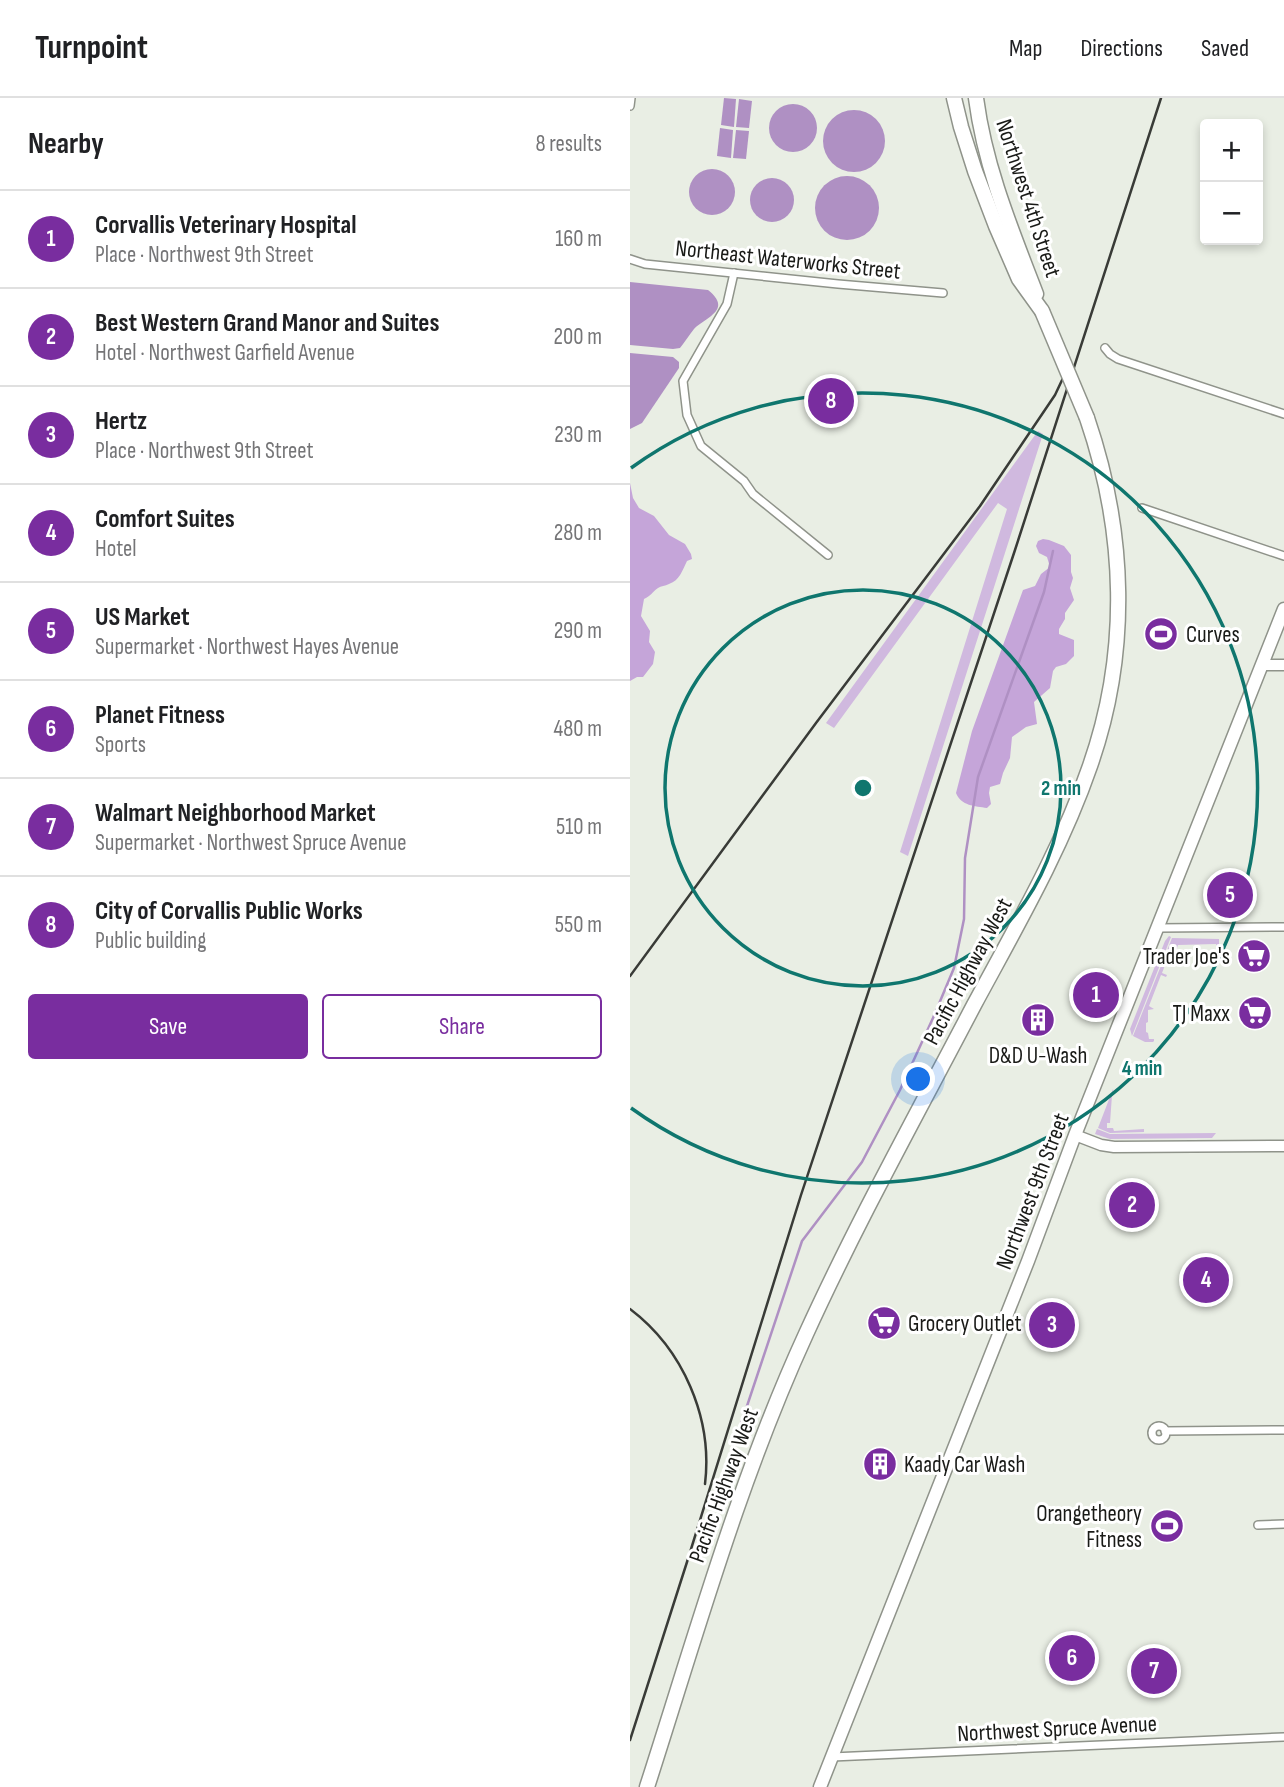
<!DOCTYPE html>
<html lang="en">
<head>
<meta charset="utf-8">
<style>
  body { margin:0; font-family:"Sofia Sans Condensed",sans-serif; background:#f6f6f6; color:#202124 }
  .controls { position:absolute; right:21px; top:21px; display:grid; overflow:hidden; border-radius:7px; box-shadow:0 4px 10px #0003 }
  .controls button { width:63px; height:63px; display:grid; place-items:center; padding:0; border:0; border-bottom:2px solid #e0e0e0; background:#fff; color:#202124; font:35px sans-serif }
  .you { position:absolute; left:289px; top:982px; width:24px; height:24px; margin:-18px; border:5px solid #fff; border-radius:50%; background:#1a73e8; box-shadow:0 0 0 10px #1a73e833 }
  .badge { display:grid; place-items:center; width:46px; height:46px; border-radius:50%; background:#792d9f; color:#fff; font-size:23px; font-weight:700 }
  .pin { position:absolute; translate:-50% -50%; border:4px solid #fff; box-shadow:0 2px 7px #0006 }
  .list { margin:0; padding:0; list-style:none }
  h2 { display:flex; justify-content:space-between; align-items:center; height:91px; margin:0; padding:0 28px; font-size:30px }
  h2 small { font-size:23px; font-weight:400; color:#757577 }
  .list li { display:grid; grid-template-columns:46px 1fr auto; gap:21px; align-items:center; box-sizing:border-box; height:98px; padding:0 28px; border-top:2px solid #e0e0e0 }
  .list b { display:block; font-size:26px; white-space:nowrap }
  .list p { margin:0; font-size:23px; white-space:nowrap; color:#757577 }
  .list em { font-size:23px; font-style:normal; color:#757577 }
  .actions { display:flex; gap:14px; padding:21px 28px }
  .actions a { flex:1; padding:16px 0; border:2px solid #792d9f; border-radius:7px; text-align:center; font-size:24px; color:#792d9f }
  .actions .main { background:#792d9f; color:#fff }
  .map { position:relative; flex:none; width:654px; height:1689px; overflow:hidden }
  header { display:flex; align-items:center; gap:42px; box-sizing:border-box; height:98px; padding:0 35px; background:#fff; border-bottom:2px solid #e0e0e0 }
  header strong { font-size:33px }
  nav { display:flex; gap:38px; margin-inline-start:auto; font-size:24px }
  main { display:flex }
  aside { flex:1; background:#fff }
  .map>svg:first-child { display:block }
</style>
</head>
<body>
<header>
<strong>Turnpoint</strong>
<nav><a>Map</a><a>Directions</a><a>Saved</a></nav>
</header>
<main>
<aside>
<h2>Nearby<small>8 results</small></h2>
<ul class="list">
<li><span class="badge">1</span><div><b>Corvallis Veterinary Hospital</b><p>Place · Northwest 9th Street</p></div><em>160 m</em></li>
<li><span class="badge">2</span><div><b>Best Western Grand Manor and Suites</b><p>Hotel · Northwest Garfield Avenue</p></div><em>200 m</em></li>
<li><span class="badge">3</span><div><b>Hertz</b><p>Place · Northwest 9th Street</p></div><em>230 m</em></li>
<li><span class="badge">4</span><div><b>Comfort Suites</b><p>Hotel</p></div><em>280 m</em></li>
<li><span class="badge">5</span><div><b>US Market</b><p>Supermarket · Northwest Hayes Avenue</p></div><em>290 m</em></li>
<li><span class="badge">6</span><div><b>Planet Fitness</b><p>Sports</p></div><em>480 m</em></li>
<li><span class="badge">7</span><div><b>Walmart Neighborhood Market</b><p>Supermarket · Northwest Spruce Avenue</p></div><em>510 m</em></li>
<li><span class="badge">8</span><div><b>City of Corvallis Public Works</b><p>Public building</p></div><em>550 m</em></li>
</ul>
<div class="actions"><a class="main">Save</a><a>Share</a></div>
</aside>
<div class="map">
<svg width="654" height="1689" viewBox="0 0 654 1689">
  <rect width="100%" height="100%" fill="#e9eee4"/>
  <g fill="#d0b9df">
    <path d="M 408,333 L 413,336 L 278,758 L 270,754 L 377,411 L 368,405 L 204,630 L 196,625 Z"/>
    <path d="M 539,838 L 541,839 L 502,938 L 500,931 L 535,843 Z"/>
    <path d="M 542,840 L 589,841 L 589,852 L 587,852 L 586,846 L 548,847 L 546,853 L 541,852 L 532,875 L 537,877 L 536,879 L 531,877 L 519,908 L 524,911 L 518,912 L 518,924 L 516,925 L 516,934 L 518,935 L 519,941 L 524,941 L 524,943 L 523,944 L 515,944 L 503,938 Z"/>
    <path d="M 483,991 L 484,997 L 482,997 L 480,1025 L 477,1025 L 477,1030 L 483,1030 L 484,1033 L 514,1031 L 514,1034 L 480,1035 L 468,1030 Z"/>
    <path d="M 467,1031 L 480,1036 L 586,1035 L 582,1040 L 480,1041 L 465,1036 Z"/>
  </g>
  <g fill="#c5a5d9">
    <path d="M 0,385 L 3,400 L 9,410 L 24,418 L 39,437 L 55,446 L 61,456 L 62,461 L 57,463 C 52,473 50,482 39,486 C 35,488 31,488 28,490 C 22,494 21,498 14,501 L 11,518 L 20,533 L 19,544 L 25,554 L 23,566 L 13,579 L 7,579 L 0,583 Z"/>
    <path d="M 413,441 L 419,442 L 434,448 L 441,457 L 441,474 L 443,480 L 440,490 L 444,502 L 435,515 L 435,521 L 429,531 L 429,536 L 444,542 L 444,558 L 436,566 L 426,569 L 423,573 L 420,590 L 404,604 L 407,626 L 396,629 L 382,639 L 380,660 L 373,675 L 370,686 L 360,689 L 359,695 L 361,706 L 357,710 C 345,708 331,708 326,695 L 342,633 L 393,492 L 405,488 L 411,476 L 420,469 L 417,459 L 409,455 L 406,448 L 408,443 Z"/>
  </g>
  <g fill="#af90c3">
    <path d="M 94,0 L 106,1 L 104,29 L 91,27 Z"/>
    <path d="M 109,1 L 122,3 L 119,30 L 106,29 Z"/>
    <circle cx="163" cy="30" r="24"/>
    <circle cx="224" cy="43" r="31"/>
    <path d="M 90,30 L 103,32 L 101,60 L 87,58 Z"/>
    <path d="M 106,32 L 119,33 L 116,61 L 103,60 Z"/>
    <circle cx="82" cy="94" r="23"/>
    <circle cx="217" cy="110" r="32"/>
    <circle cx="142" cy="102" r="22"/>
    <path d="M 0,184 L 78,192 C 103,212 76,219 64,231 C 59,237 55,244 50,250 L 43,251 L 0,247 Z"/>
    <path d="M 0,255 L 43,259 L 49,264 L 49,270 L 12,325 L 0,331 Z"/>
  </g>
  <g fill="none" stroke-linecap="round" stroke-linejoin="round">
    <path stroke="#af90c3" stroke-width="2.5" d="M 90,1389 L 172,1143 L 232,1064 L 270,992 L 303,920 L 324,870 L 334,821 L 335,760 L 348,679 L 414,494 L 423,453"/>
    <g stroke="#8f938a" stroke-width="10">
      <g id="street">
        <path d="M 0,8 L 1,0"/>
        <path d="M 0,161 L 15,166 L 208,186 L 313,195"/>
        <path d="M 104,175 L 97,206 L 53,283 L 57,317 L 71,348 L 114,383 L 123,396 L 198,457"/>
        <path d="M 475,250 L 480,256 L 488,261 L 654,316"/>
        <path d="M 512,410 L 654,458"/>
        <path d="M 528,830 L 654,829"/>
        <circle cx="529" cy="1335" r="7"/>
        <path d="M 535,1333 L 654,1332"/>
        <path d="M 628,1427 L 654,1426"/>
        <path d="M 202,1659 L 654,1639"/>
      </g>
    </g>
    <g stroke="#8f938a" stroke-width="13">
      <g id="secondary">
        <path d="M 632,567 L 654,567"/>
        <path d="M 445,1037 L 471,1047 L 484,1049 L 654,1048"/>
      </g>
    </g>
    <g stroke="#8f938a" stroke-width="15">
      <path id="primary" d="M 190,1689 L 398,1163 L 445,1037 L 654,511"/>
    </g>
    <g stroke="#8f938a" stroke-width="17">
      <g id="highway">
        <path d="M 324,0 L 331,29 L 345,73 L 366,128 L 389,181 L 412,213"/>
        <path d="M 346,0 C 355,69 381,131 406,196"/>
        <path d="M 17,1689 C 66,1537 109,1382 176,1236 C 227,1124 287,1016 344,907 C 386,829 431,752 460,668 C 500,554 496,434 457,320"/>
      </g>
    </g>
    <use href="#street" stroke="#fff" stroke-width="7"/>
    <use href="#secondary" stroke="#fff" stroke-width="10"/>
    <use href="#primary" stroke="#fff" stroke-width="12"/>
    <use href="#highway" stroke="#fff" stroke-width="14"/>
    <g stroke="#393b37" stroke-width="2.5">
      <path d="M 0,878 L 186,625 L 350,408 L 425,297 L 433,280"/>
      <path d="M 0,1211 C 53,1251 83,1320 75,1386"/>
      <path d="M 0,1642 L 57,1464 L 171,1097 L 385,452 L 531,0"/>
    </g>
    <g stroke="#8f938a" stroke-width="17" stroke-linecap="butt">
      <path id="highway-bridge" d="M 412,213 L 457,320"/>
    </g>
    <use href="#highway-bridge" stroke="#fff" stroke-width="14"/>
  </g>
  <g fill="none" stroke="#0f766e" stroke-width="3.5">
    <circle cx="233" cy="690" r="198"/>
    <path d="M1 370A395 395 0 1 1 1 1010"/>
  </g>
  <defs>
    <g id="stadium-disc" transform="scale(1.75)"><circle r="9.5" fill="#792d9f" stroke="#fff"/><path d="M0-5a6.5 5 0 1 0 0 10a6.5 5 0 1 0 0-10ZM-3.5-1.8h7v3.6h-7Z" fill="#fff"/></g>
    <g id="supermarket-disc" transform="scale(1.75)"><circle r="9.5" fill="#792d9f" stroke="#fff"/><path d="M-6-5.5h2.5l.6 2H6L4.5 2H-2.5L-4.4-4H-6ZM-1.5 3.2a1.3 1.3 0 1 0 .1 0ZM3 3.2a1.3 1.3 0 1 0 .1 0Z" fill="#fff"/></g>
    <g id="building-disc" transform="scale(1.75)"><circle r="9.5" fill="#792d9f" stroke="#fff"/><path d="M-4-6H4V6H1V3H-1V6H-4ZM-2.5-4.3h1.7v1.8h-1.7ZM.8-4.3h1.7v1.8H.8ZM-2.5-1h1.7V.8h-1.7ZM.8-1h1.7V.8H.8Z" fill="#fff"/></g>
  </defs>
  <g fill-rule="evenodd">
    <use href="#stadium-disc" x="531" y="536"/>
    <use href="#supermarket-disc" x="624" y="858"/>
    <use href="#supermarket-disc" x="625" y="915"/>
    <use href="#building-disc" x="408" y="922"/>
    <use href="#supermarket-disc" x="254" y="1225"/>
    <use href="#building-disc" x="250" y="1366"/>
    <use href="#stadium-disc" x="537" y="1428"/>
  </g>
  <g text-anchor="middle" stroke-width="6" stroke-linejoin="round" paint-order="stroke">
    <g font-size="23" fill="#191a17" stroke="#fff">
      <text transform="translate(399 100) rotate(72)" y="8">Northwest 4th Street</text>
      <text transform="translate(158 161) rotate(6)" y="8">Northeast Waterworks Street</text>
      <text transform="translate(337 873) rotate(-62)" y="8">Pacific Highway West</text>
      <text transform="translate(402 1093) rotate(-69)" y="8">Northwest 9th Street</text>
      <text transform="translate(93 1387) rotate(-70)" y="8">Pacific Highway West</text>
      <text transform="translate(427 1630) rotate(-3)" y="8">Northwest Spruce Avenue</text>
    </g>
    <g font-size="23" fill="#191a17" stroke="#fff" text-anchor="start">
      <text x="556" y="544">Curves</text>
      <text x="600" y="866" text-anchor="end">Trader Joe's</text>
      <text x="600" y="923" text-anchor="end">TJ Maxx</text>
      <text x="408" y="965" text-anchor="middle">D&amp;D U-Wash</text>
      <text x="278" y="1233">Grocery Outlet</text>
      <text x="274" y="1374">Kaady Car Wash</text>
      <text x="512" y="1423" text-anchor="end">Orangetheory<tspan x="512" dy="26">Fitness</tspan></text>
    </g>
  </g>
  <circle cx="233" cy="690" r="10" fill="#0f766e" stroke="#fff" stroke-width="3.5"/>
  <g font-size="21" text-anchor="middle" font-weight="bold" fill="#0f766e" stroke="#fff" stroke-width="6" stroke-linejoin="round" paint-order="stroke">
    <text x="431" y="697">2 min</text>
    <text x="512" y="977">4 min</text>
  </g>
</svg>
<div class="controls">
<button>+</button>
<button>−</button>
</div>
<div class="you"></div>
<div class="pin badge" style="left:466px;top:897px">1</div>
<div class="pin badge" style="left:502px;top:1107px">2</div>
<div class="pin badge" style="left:422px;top:1227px">3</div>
<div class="pin badge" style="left:576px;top:1182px">4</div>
<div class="pin badge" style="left:600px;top:797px">5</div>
<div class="pin badge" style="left:442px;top:1560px">6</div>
<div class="pin badge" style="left:524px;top:1573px">7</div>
<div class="pin badge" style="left:201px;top:303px">8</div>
</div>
</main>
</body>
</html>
